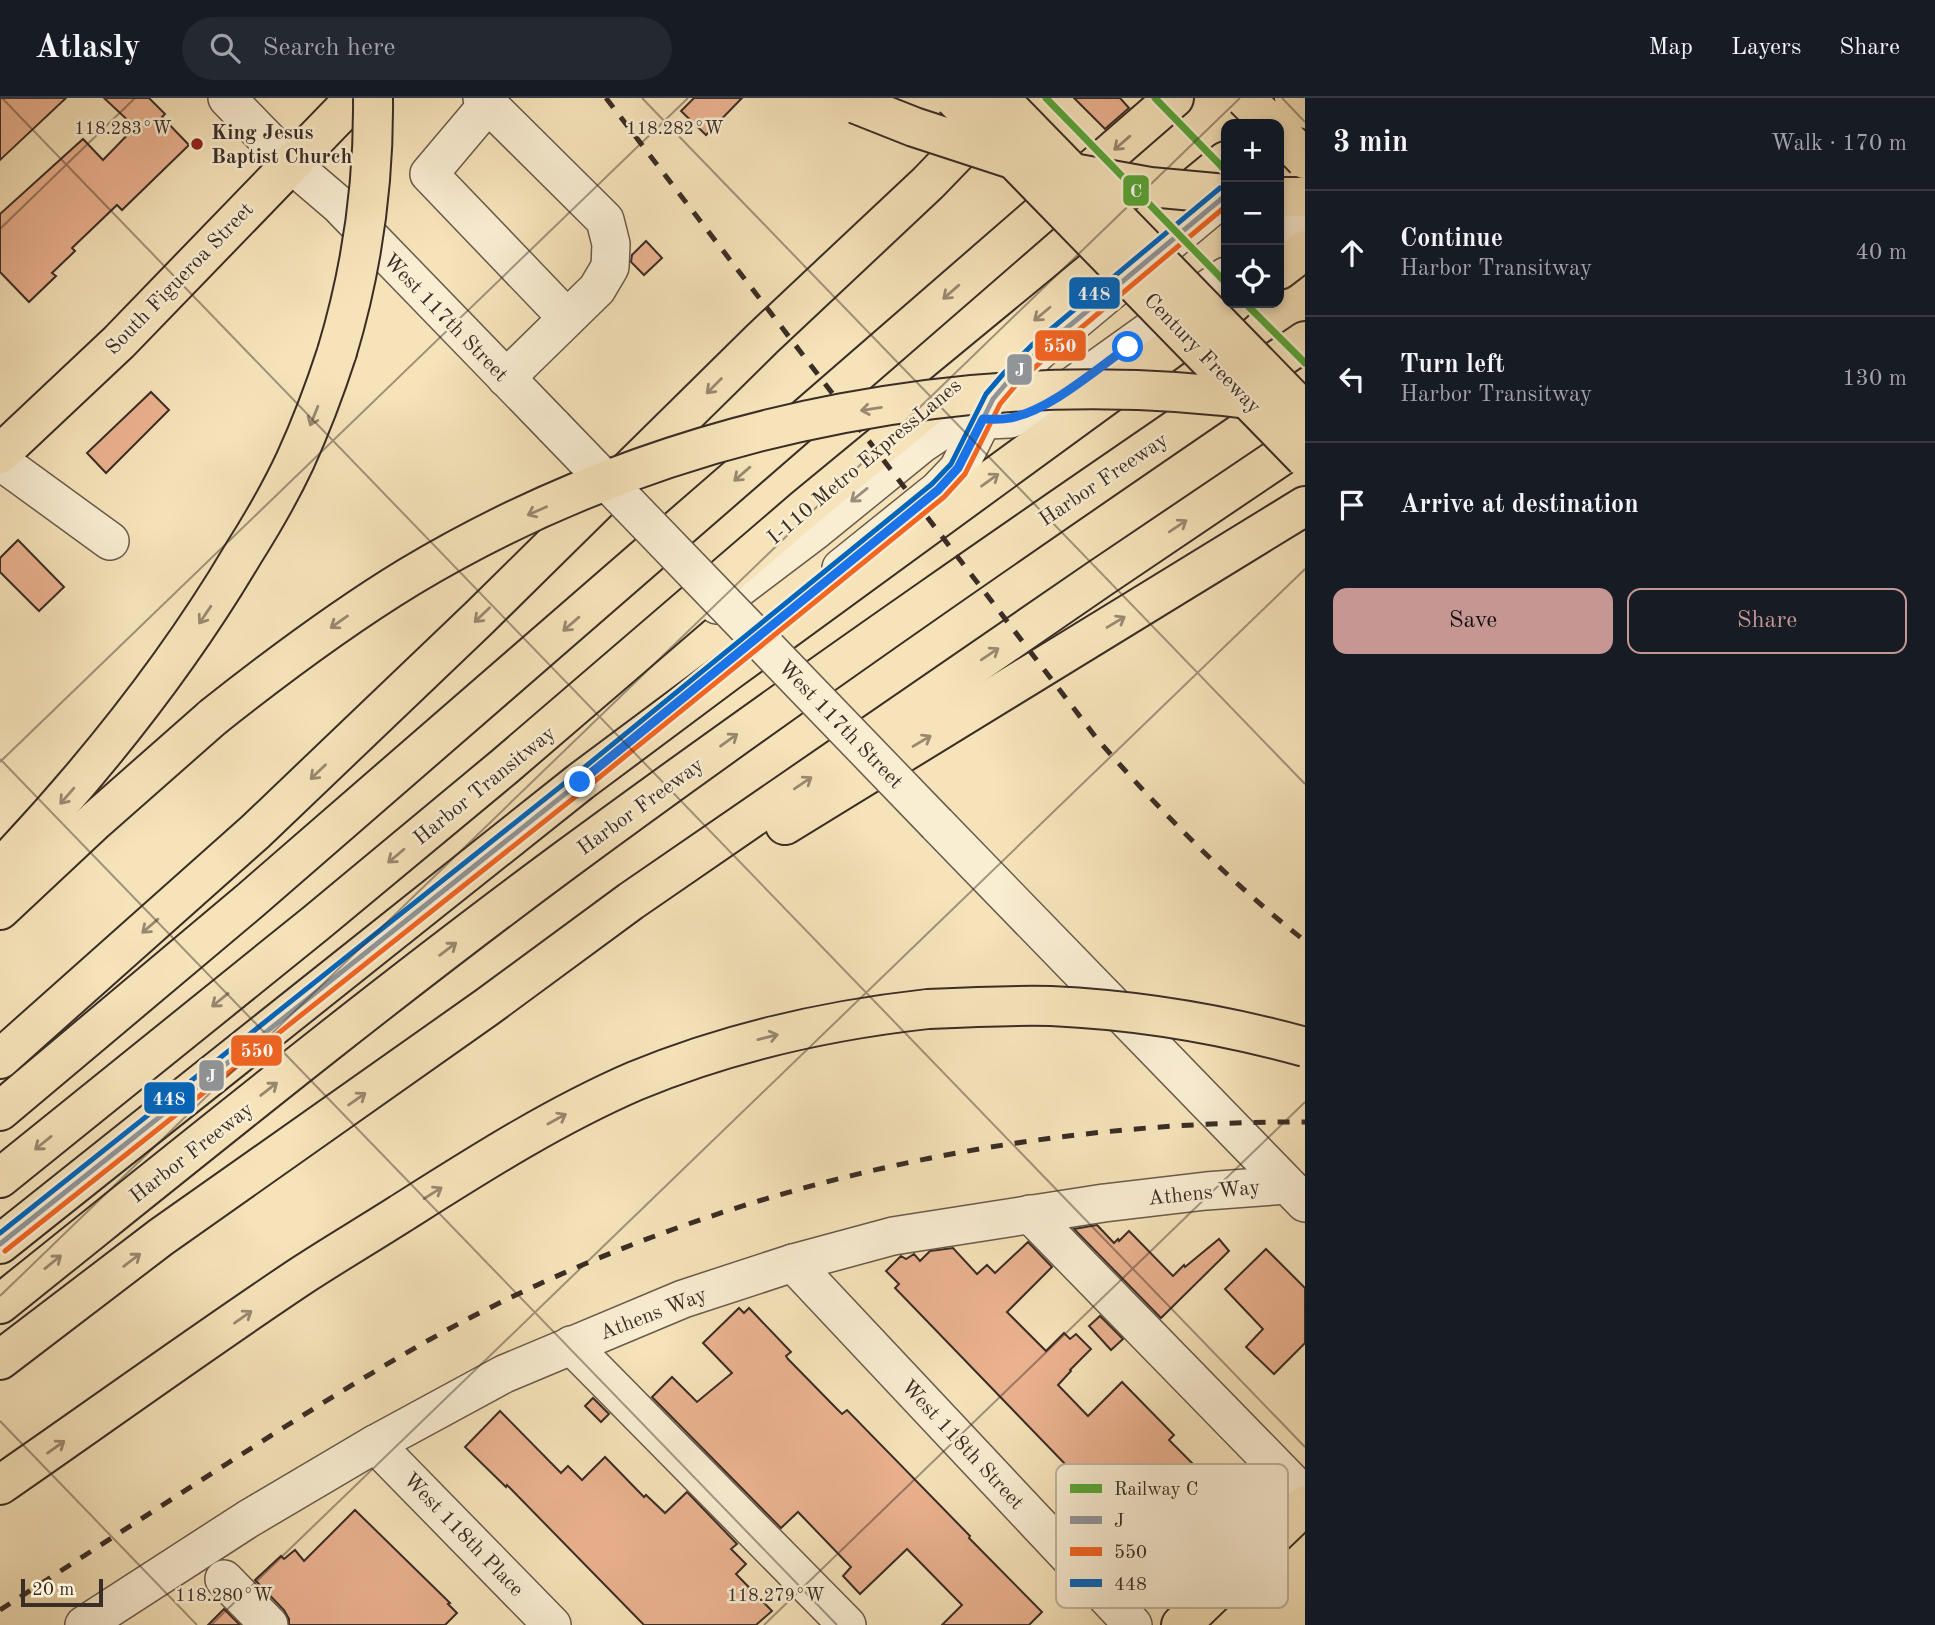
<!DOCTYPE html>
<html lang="en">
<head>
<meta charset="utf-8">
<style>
  body { margin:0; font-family:"Old Standard TT",serif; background:#242831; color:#f1f3f6 }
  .controls { position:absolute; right:21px; top:21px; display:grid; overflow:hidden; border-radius:14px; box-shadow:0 4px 10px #0003 }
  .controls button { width:63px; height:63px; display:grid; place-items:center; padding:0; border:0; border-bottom:2px solid #363941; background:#171b24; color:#f1f3f6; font:35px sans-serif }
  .scale { position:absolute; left:21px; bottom:18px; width:82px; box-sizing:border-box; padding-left:7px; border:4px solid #3a2d26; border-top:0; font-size:19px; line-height:24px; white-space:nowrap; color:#3a2d26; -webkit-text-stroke:5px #f9edd2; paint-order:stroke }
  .stop { position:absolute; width:21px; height:21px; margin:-16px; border:5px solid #1a73e8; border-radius:50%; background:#fff }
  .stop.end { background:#1a73e8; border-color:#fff; box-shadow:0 2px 7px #0008 }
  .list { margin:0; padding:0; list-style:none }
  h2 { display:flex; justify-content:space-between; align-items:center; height:91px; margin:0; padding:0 28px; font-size:30px }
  h2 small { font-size:23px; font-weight:400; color:#9ea1a6 }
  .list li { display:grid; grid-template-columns:46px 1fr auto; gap:21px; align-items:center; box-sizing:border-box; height:126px; padding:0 28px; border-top:2px solid #363941 }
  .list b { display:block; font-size:26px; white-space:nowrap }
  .list p { margin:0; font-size:23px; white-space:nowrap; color:#9ea1a6 }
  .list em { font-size:23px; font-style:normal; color:#9ea1a6 }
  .actions { display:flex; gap:14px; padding:21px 28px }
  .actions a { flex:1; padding:16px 0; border:2px solid #c59692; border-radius:14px; text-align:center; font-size:24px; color:#c59692 }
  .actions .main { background:#c59692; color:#111 }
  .icon { flex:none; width:38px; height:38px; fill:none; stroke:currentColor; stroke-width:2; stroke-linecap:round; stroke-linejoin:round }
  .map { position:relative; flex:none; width:1305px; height:1527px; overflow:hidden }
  header { display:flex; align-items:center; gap:42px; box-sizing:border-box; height:98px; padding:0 35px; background:#171b24; border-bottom:2px solid #363941 }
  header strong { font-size:33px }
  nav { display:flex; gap:38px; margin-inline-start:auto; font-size:24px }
  .search { width:490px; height:63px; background:#242831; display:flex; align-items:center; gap:18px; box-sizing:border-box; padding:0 24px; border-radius:38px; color:#9ea1a6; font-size:26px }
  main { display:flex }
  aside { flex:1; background:#171b24 }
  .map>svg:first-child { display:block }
</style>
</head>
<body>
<header>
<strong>Atlasly</strong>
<div class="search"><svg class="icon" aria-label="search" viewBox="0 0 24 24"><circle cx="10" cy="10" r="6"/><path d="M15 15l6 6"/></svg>Search here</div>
<nav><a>Map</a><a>Layers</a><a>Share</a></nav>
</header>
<main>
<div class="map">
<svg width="1305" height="1527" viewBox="0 0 1305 1527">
  <rect width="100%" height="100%" fill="#f6e3ba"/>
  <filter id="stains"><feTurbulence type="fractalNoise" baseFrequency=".00286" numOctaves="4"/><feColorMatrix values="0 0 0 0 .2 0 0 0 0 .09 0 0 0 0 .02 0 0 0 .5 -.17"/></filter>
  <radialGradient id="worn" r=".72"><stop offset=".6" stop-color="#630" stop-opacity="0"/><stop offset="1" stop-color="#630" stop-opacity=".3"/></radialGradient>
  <g fill="#ebb290" stroke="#3a2d26" stroke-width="2">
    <path d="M 0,0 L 66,0 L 0,62 Z"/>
    <path d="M 104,0 L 149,0 L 165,16 L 162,19 L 189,47 L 122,112 L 117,107 L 72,150 L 75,153 L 52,175 L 56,178 L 29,204 L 0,174 L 0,116 L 83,41 L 103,62 L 135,29 Z"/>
    <path d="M 694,0 L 742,0 L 706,37 L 681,13 Z"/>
    <path d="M 1074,0 L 1120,0 L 1129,10 L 1105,31 Z"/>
    <path d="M 646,143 L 662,160 L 644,177 L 631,164 L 632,157 Z"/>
    <path d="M 151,294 L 169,312 L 106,375 L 87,355 Z"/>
    <path d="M 18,442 L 64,489 L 39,513 L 0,474 L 0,460 Z"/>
    <path d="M 1097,1127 L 1114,1145 L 1118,1141 L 1119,1143 L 1129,1133 L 1173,1178 L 1184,1167 L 1185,1169 L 1219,1141 L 1229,1153 L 1161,1220 L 1074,1131 Z"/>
    <path d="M 1028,1144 L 1052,1169 L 1007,1214 L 1046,1253 L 1064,1235 L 1070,1241 L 1076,1236 L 1091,1251 L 1070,1272 L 1071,1273 L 1058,1287 L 1088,1318 L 1122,1284 L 1174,1337 L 1169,1342 L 1205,1378 L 1192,1391 L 1199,1398 L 1196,1401 L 1212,1417 L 1175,1453 L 1162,1453 L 1130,1423 L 1125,1428 L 895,1190 L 899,1186 L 886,1173 L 901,1158 L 906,1161 L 914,1156 L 920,1163 L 930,1153 L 953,1150 L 977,1176 L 987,1167 L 995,1175 Z"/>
    <path d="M 1266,1151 L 1305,1190 L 1305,1245 L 1274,1276 L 1246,1249 L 1263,1231 L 1225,1191 Z"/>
    <path d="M 739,1210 L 744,1215 L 749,1210 L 791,1254 L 786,1258 L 788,1261 L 837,1311 L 842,1316 L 847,1312 L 970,1438 L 969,1440 L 1042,1514 L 1029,1527 L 942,1527 L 962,1507 L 907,1451 L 860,1496 L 843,1478 L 851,1469 L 798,1414 L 781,1430 L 652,1299 L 672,1279 L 697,1304 L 732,1275 L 703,1245 Z"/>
    <path d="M 1100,1218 L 1123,1241 L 1111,1252 L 1089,1228 Z"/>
    <path d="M 593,1300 L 609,1316 L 601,1324 L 585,1308 Z"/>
    <path d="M 500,1313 L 561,1375 L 568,1368 L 582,1382 L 605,1359 L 644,1399 L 646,1397 L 665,1415 L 687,1394 L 737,1446 L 731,1451 L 746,1466 L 736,1476 L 772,1513 L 756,1527 L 644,1527 L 507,1387 L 506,1389 L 465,1349 Z"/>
    <path d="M 355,1412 L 450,1505 L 448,1506 L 457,1515 L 445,1527 L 289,1527 L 289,1521 L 284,1512 L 255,1482 L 281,1458 L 284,1461 L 295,1452 L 304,1463 Z"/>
    <path d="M 224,1511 L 240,1527 L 208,1527 Z"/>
  </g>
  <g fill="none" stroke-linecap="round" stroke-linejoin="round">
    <g stroke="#695a4b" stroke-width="40">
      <g id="minor">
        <path d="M 227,0 L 291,66 L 339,107 L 554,329"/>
        <path d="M 482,0 L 605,122 L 611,146 L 610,169 L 597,191 L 506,280"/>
        <path d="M 488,6 L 429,76 L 567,220"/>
        <path d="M 1279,140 L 1305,121"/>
        <path d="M 0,363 L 110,443"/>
        <path d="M 841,470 L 938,392 L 958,371 L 993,301 L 1010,281 L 1038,254 L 1226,97"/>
        <path d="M 717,507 L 816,432 L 923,345 L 944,331 L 964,323 L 1010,321 L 1033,313 L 1054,301 L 1226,178"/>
        <path d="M 937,726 L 1305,1105"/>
        <path d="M 1030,1116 L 1305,1398"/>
        <path d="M 793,1165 L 1133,1527"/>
        <path d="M 571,1247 L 847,1527"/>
        <path d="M 375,1346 L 552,1527"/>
        <path d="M 224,1481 L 269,1527"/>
        <path d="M 84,1527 L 248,1421 L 375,1346 L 504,1276 L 683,1201 L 793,1165 L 893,1138 L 1104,1105 L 1206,1093 L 1287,1087"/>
      </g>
    </g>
    <g stroke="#3a2d26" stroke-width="42">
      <g id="major">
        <path d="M 0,356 L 119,244 L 355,0"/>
        <path d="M 1181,1527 L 1305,1407"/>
      </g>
    </g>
    <g stroke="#3a2d26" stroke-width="42">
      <g id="highway">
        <path d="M 1279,99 L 1305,99"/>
        <path d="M 1279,172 L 1305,152"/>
        <path d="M 785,727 L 1305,408"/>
        <path d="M 0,771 C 92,674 175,571 243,456 C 262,426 280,395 295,363 C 311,328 325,291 337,254"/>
        <path d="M 0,812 L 95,723 L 213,619"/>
        <path d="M 0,961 L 255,734 L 479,520 L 762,241 L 928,85 L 988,23"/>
        <path d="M 0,1013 L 252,801 L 1174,0"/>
        <path d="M 0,1080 L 316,825 L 505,668 L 804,411 L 1226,63"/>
        <path d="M 0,1146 L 580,684 L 730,572 L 1233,205"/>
        <path d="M 0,1206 C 186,1057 372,905 564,763 C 807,584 1056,413 1305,243"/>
        <path d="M 0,1262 L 161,1139 L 487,909 L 631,803 L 1099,481 L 1305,342"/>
        <path d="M 0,1387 C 100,1318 199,1246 301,1178 C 333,1157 367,1137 400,1116 C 476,1068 552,1019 635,983 C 729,944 828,922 928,911"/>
      </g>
    </g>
    <use href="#minor" stroke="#f9edd2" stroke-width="37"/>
    <use href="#major" stroke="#f6e3ba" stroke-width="38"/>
    <use href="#highway" stroke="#f6e3ba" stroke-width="38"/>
    <g stroke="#3a2d26" stroke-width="5" stroke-dasharray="12 12" stroke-linecap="butt">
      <path d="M 606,0 L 1098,642 C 1162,715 1229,783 1305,843"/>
      <path d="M 0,1512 C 76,1463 152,1414 228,1365 C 300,1319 372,1273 447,1232 C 709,1091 1009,1023 1305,1024"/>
    </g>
    <g stroke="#695a4b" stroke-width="40" stroke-linecap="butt">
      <path id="minor-bridge" d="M 554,329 L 937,726"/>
    </g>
    <g stroke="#3a2d26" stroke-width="42" stroke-linecap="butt">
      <g id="highway-bridge">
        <path d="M 954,0 L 1305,360"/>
        <path d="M 999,0 L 1305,314"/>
        <path d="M 1245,0 L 1271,26"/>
        <path d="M 1294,0 L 1305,11"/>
        <path d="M 856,6 L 914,29 L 1009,60"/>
        <path d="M 1279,34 L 1305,61"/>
        <path d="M 1067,74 L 1150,89 L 1226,96"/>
        <path d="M 337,254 C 362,171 374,87 373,0"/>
        <path d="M 213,619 C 276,569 340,521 409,479 C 674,320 1001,258 1305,309"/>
        <path d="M 928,911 C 969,909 1010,907 1051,908 C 1138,912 1222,926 1305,949"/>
      </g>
    </g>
    <use href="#minor-bridge" stroke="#f9edd2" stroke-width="37"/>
    <use href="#highway-bridge" stroke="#f6e3ba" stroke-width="38"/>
    <g stroke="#f9edd2" stroke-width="10">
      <path id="bus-1" d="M 0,1146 L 580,684 L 938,392 L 958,371 L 993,301 L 1010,281 L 1038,254 L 1226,97"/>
    </g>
    <g stroke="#f9edd2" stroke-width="10">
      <path id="bus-2" d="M 5,1153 L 585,691 L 944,399 L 965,376 L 1000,306 L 1016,287 L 1044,261 L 1226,108"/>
    </g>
    <g stroke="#f9edd2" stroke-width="10">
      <path id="bus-3" d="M 0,1135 L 575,677 L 932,386 L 951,366 L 986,296 L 1004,275 L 1032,247 L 1220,90"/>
    </g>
    <use href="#bus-1" stroke="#909599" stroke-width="5"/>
    <use href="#bus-2" stroke="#f26522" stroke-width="5"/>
    <use href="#bus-3" stroke="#0065bd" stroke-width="5"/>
    <g stroke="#f9edd2" stroke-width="12">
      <g id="rail-1">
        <path d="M 1046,0 L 1226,185"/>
        <path d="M 1155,0 L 1226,73"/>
        <path d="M 1245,205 L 1305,265"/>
      </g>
    </g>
    <use href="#rail-1" stroke="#58a738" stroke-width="7"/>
  </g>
  <defs><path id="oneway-shaft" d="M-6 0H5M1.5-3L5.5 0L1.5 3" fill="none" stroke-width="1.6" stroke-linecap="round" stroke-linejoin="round" transform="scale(1.75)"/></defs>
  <g stroke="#988870">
    <use href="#oneway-shaft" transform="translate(1122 45) rotate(139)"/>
    <use href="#oneway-shaft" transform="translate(951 194) rotate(139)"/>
    <use href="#oneway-shaft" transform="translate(1042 216) rotate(140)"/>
    <use href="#oneway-shaft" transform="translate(714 288) rotate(135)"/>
    <use href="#oneway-shaft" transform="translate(871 311) rotate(171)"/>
    <use href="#oneway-shaft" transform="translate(314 318) rotate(112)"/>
    <use href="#oneway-shaft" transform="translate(742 376) rotate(139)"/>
    <use href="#oneway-shaft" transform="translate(990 382) rotate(-36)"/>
    <use href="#oneway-shaft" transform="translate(537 413) rotate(156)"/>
    <use href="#oneway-shaft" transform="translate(1178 428) rotate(-34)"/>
    <use href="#oneway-shaft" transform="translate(205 517) rotate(124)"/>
    <use href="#oneway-shaft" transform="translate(482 517) rotate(136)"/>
    <use href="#oneway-shaft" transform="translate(339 524) rotate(145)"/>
    <use href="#oneway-shaft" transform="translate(1116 524) rotate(-31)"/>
    <use href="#oneway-shaft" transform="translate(571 526) rotate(139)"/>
    <use href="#oneway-shaft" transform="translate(990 556) rotate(-34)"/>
    <use href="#oneway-shaft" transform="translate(729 642) rotate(-36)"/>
    <use href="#oneway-shaft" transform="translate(922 643) rotate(-31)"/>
    <use href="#oneway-shaft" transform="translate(318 674) rotate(136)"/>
    <use href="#oneway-shaft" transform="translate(803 685) rotate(-34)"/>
    <use href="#oneway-shaft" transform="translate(67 698) rotate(131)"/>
    <use href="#oneway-shaft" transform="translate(396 758) rotate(140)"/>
    <use href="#oneway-shaft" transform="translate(150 828) rotate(139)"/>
    <use href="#oneway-shaft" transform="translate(448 851) rotate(-37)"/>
    <use href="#oneway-shaft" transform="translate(220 902) rotate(141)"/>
    <use href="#oneway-shaft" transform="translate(768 939) rotate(-14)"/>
    <use href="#oneway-shaft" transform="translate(269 991) rotate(-38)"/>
    <use href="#oneway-shaft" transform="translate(357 1001) rotate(-35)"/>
    <use href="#oneway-shaft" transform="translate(557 1021) rotate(-29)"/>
    <use href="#oneway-shaft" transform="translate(43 1045) rotate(141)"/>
    <use href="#oneway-shaft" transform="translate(433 1095) rotate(-32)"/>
    <use href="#oneway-shaft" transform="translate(132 1162) rotate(-37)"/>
    <use href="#oneway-shaft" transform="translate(53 1164) rotate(-39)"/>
    <use href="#oneway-shaft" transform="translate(243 1219) rotate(-35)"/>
    <use href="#oneway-shaft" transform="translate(56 1349) rotate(-35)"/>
  </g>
  <use stroke="#9a8d7c" href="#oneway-shaft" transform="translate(859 397) rotate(141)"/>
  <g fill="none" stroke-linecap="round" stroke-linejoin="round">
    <path stroke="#1a73e8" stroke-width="9" d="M 580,684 L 938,392 L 958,370 L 983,321 C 992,321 1002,322 1010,320 C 1049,313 1096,271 1128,249"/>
  </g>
  <path fill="none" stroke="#3a2d26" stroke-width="2" stroke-opacity="0.45" d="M 2,0 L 1305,1349M 642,0 L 1305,686M 1282,0 L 1305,24M 0,131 L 135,0M 0,661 L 837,1527M 0,664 L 688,0M 0,1198 L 1240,0M 0,1323 L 197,1527M 211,1527 L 1305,471M 764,1527 L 1305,1004"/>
  <circle fill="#8f2418" stroke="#f9edd2" stroke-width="2.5" cx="197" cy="46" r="7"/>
  <g text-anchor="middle" stroke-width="5" stroke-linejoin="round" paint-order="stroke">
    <g font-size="21" font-weight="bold" fill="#3a2d26" stroke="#f9edd2" text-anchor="start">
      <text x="211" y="41">King Jesus<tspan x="211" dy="24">Baptist Church</tspan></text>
    </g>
    <g font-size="21" fill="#3a2d26" stroke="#f9edd2">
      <text transform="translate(179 180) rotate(-46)" y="7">South Figueroa Street</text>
      <text transform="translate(446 219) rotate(46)" y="7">West 117th Street</text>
      <text transform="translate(1203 255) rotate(46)" y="7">Century Freeway</text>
      <text transform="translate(864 363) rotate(-40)" y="7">I-110 Metro ExpressLanes</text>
      <text transform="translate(1103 381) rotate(-34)" y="7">Harbor Freeway</text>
      <text transform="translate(841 626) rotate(46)" y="7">West 117th Street</text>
      <text transform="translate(484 687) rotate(-39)" y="7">Harbor Transitway</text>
      <text transform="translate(640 708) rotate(-36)" y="7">Harbor Freeway</text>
      <text transform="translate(191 1054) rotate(-38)" y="7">Harbor Freeway</text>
      <text transform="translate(1204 1094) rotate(-6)" y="7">Athens Way</text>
      <text transform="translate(653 1215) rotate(-21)" y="7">Athens Way</text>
      <text transform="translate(963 1346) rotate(47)" y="7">West 118th Street</text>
      <text transform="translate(464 1436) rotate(46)" y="7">West 118th Place</text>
    </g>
  </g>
  <rect x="1056" y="1366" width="232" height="144" rx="10" fill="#f9edd2" stroke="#c0b39e" stroke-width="2"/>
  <rect x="1070" y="1386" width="32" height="9" fill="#58a738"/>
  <rect x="1070" y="1418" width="32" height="8" fill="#909599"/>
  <rect x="1070" y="1449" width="32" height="9" fill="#f26522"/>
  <rect x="1070" y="1481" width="32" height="8" fill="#0065bd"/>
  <g font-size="19" fill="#3a2d26">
    <text x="1114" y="1397">Railway C</text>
    <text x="1114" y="1429">J</text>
    <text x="1114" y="1460">550</text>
    <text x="1114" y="1492">448</text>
  </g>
  <g font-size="18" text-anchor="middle" fill="#3a2d26" stroke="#f9edd2" stroke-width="5" stroke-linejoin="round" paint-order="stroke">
    <text x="123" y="36">118.283°W</text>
    <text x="675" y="36">118.282°W</text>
    <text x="224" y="1503">118.280°W</text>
    <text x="776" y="1503">118.279°W</text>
  </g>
  <g stroke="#f9edd2" stroke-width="2.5">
    <rect x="1122" y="76" width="28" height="33" rx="7" fill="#58a738"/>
    <rect x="1068" y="178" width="53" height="34" rx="7" fill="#0065bd"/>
    <rect x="1034" y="231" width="53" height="33" rx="7" fill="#f26522"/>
    <rect x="1006" y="255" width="27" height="33" rx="7" fill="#909599"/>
    <rect x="230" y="936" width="53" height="33" rx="7" fill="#f26522"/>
    <rect x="198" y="961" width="27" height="33" rx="7" fill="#909599"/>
    <rect x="143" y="983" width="53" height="34" rx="7" fill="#0065bd"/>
  </g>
  <g font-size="19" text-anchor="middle" font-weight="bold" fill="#fff">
    <text x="1136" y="99">C</text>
    <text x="1094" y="202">448</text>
    <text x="1060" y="254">550</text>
    <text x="1020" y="278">J</text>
    <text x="257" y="959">550</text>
    <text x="211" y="984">J</text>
    <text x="169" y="1007">448</text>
  </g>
  <rect width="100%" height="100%" filter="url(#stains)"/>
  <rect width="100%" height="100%" fill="url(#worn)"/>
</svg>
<div class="controls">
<button>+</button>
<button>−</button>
<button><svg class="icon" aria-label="locate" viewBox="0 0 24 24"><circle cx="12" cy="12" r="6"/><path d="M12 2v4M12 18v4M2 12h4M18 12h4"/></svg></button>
</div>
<div class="scale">20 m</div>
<div class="stop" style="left:1128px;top:249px"></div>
<div class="stop end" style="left:580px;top:684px"></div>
</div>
<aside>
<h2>3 min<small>Walk · 170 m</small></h2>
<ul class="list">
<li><svg class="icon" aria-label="ahead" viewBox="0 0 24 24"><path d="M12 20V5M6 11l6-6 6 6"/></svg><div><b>Continue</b><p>Harbor Transitway</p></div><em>40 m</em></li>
<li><svg class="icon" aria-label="left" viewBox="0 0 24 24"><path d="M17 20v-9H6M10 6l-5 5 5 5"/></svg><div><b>Turn left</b><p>Harbor Transitway</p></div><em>130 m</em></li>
<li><svg class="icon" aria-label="arrive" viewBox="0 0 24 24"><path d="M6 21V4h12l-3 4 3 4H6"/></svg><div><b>Arrive at destination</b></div></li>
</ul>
<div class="actions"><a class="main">Save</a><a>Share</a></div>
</aside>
</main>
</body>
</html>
